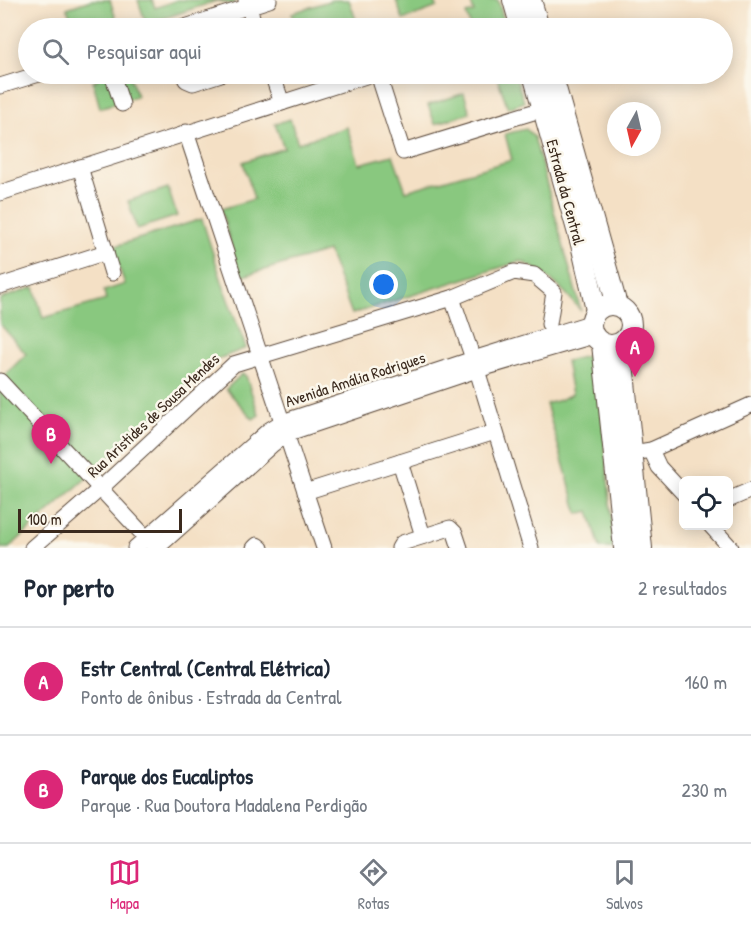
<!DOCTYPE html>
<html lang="pt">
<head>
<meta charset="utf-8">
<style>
  body { margin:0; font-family:"Patrick Hand",sans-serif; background:#f2f2f3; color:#1f2937 }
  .controls { position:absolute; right:18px; bottom:18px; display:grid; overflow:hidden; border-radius:9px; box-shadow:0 3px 15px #0003 }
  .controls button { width:54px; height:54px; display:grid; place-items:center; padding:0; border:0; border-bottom:2px solid #e0e1e3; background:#fff; color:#1f2937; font:30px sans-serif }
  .compass { position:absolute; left:607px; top:102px; width:54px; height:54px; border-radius:50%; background:#fff; box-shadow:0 3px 15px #0003; rotate:188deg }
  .scale { position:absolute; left:18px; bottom:15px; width:164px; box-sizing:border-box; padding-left:6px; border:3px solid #3b2a1e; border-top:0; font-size:16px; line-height:21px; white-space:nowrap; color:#3b2a1e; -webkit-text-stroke:4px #fbf7ec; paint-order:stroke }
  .you { position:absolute; left:384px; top:285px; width:21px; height:21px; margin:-15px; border:4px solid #fff; border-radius:50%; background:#1a73e8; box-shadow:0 0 0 9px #1a73e833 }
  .badge { display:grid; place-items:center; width:39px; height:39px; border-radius:50%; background:#db2777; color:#fff; font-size:20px; font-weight:700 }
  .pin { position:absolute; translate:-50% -50px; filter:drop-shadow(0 2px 3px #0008) }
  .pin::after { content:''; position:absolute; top:32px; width:21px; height:18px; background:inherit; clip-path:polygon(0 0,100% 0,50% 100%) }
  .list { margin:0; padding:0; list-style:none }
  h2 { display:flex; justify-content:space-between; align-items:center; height:78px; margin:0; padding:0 24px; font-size:26px }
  h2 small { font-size:20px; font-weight:400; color:#747a83 }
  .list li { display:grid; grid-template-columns:39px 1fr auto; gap:18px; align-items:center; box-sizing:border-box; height:108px; padding:0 24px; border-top:2px solid #e0e1e3 }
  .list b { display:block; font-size:22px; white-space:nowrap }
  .list p { margin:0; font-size:20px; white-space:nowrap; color:#747a83 }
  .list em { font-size:20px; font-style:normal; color:#747a83 }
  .icon { flex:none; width:33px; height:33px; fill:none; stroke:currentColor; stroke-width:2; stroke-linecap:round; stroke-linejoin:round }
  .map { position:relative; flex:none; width:751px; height:548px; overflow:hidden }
  .search { position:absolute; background:#fff; box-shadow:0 3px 15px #0003; left:18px; right:18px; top:18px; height:66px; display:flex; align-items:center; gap:15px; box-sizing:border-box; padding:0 21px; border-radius:33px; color:#747a83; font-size:22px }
  .sheet { height:294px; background:#fff }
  nav { display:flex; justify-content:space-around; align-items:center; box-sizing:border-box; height:84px; border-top:2px solid #e0e1e3; background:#fff; font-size:16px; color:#747a83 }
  nav a { display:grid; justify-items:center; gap:3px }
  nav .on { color:#db2777 }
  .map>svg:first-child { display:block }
</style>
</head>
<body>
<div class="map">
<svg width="751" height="548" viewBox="0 0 751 548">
  <rect width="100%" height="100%" fill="#fbf7ec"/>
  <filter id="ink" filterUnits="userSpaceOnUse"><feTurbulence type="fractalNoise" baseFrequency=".0167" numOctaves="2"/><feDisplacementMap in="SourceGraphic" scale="12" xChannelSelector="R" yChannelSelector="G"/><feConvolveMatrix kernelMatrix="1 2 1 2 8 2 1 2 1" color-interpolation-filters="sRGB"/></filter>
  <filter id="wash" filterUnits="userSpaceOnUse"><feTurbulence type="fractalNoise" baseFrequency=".008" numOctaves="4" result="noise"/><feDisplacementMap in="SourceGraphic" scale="24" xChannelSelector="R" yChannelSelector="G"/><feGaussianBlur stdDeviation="1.35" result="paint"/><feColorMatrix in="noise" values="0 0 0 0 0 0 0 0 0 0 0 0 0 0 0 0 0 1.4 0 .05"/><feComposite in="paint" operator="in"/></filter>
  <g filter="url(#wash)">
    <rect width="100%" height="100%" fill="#f4e0c5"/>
    <g fill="#89c87f" stroke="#62794e" stroke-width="1.5">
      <path d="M 91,0 L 110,0 L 119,28 L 74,28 L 67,8 Z"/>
      <path d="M 138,0 L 152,0 L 155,8 L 177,0 L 235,0 L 233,4 C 227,4 222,1 216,1 L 146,24 Z"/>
      <path d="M 332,0 L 349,0 L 359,28 L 297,28 L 292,13 Z"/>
      <path d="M 396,0 L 434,0 L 437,7 L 403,20 Z"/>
      <path d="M 470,0 L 498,0 L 504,21 L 480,28 L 471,28 L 466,14 L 474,12 Z"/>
      <path d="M 95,74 L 129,74 L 137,96 L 100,108 L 93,82 L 97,80 Z"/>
      <path d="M 496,74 L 515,74 L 524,102 L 508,108 Z"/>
      <path d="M 464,93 L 470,113 L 435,124 L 428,105 Z"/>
      <path d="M 290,119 L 298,143 L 347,127 L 359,164 L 393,155 L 406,191 L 512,160 L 505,134 L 526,129 L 534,137 L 581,311 C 563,288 547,274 521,261 L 352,314 L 328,251 L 240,277 L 221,209 L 254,199 L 243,162 L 284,148 L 275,124 Z"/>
      <path d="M 168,188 L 177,216 L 137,229 L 128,201 Z"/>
      <path d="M 202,219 L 226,294 L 246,348 L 218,359 L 9,548 L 0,548 L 0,380 L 26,354 L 0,324 L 0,299 L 34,287 L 43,318 L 106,300 L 104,291 L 125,284 L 112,247 Z"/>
      <path d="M 591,355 L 597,360 L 614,544 L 612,548 L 600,548 L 589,511 L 578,514 L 546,404 L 560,400 L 572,394 L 566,361 Z"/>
      <path d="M 242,374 L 246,376 L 259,415 L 253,419 L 226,389 Z"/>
    </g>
  </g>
  <g filter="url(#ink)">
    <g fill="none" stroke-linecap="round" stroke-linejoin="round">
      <g stroke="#574537" stroke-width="17">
        <g id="minor">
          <path d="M 246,0 L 256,28"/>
          <path d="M 182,28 L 269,0"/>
          <path d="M 112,74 L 122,104"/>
          <path d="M 183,74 L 186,80 L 193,83 L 221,74"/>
          <path d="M 272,74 L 282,103"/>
          <path d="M 378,74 L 403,152 L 543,109"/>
          <path d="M 0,86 L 39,74"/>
          <path d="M 186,132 L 324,548"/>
          <path d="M 80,167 L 112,273"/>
          <path d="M 0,193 L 372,74"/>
          <path d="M 0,286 L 106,252"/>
          <path d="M 452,298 L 477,370 L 531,548"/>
          <path d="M 0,381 L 152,544"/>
          <path d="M 651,450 L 659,467 L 684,494"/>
          <path d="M 633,453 L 651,450 L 751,405"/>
          <path d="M 400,462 L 423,536"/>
          <path d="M 305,492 L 495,432"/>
          <path d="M 728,500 L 751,490"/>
          <path d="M 711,526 L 731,548"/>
          <path d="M 32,548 L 101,488 L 234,364 L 452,298 L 514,272 L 534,275 L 554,292 L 549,324"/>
          <path d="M 135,548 L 269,430 L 282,422 L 473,359 L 590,323"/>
          <path d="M 157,548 L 273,444 L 286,434 L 477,370 L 593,336"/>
          <path d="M 254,548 L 257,545 L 261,548"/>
          <path d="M 399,548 L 402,543 L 450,528 L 455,533 L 460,548"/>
        </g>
      </g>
      <g stroke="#574537" stroke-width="22">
        <g id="major">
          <path d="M 513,0 L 521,28"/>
          <path d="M 531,0 L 539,28"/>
          <path d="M 533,74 L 581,244 L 596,310"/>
          <path d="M 552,74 L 617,305"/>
          <circle cx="611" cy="325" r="20"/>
          <path d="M 621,343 L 642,548"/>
          <path d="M 602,344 L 624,548"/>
        </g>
      </g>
      <use href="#minor" stroke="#fff" stroke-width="15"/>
      <use href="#major" stroke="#fff" stroke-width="20"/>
    </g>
  </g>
  <g text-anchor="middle" stroke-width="5" stroke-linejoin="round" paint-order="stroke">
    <g font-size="16" fill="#3b2a1e" stroke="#fbf7ec">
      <text transform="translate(566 192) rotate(75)" y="6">Estrada da Central</text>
      <text transform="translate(355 379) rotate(-18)" y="6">Avenida Amália Rodrigues</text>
      <text transform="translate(153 415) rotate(-43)" y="6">Rua Aristides de Sousa Mendes</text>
    </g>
  </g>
</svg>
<div class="controls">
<button><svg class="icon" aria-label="locate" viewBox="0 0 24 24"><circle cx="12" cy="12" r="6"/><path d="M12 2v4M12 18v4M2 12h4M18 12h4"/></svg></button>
</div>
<svg class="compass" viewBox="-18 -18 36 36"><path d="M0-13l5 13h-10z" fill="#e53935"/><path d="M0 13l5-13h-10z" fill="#747a83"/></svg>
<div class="scale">100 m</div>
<div class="you"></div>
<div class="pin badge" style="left:635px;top:377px">A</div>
<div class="pin badge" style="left:51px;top:464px">B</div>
<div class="search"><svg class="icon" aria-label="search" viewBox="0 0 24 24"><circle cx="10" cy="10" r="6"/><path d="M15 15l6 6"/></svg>Pesquisar aqui</div>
</div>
<section class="sheet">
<h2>Por perto<small>2 resultados</small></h2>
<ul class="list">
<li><span class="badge">A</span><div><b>Estr Central (Central Elétrica)</b><p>Ponto de ônibus · Estrada da Central</p></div><em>160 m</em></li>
<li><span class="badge">B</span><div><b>Parque dos Eucaliptos</b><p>Parque · Rua Doutora Madalena Perdigão</p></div><em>230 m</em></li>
</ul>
</section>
<nav>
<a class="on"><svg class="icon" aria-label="map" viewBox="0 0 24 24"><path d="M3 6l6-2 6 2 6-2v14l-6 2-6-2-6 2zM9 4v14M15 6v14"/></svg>Mapa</a>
<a><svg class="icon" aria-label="directions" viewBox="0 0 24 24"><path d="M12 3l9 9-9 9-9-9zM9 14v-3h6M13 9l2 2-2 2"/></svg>Rotas</a>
<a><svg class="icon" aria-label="saved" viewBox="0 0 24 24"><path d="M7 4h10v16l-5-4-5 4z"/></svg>Salvos</a>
</nav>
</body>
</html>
